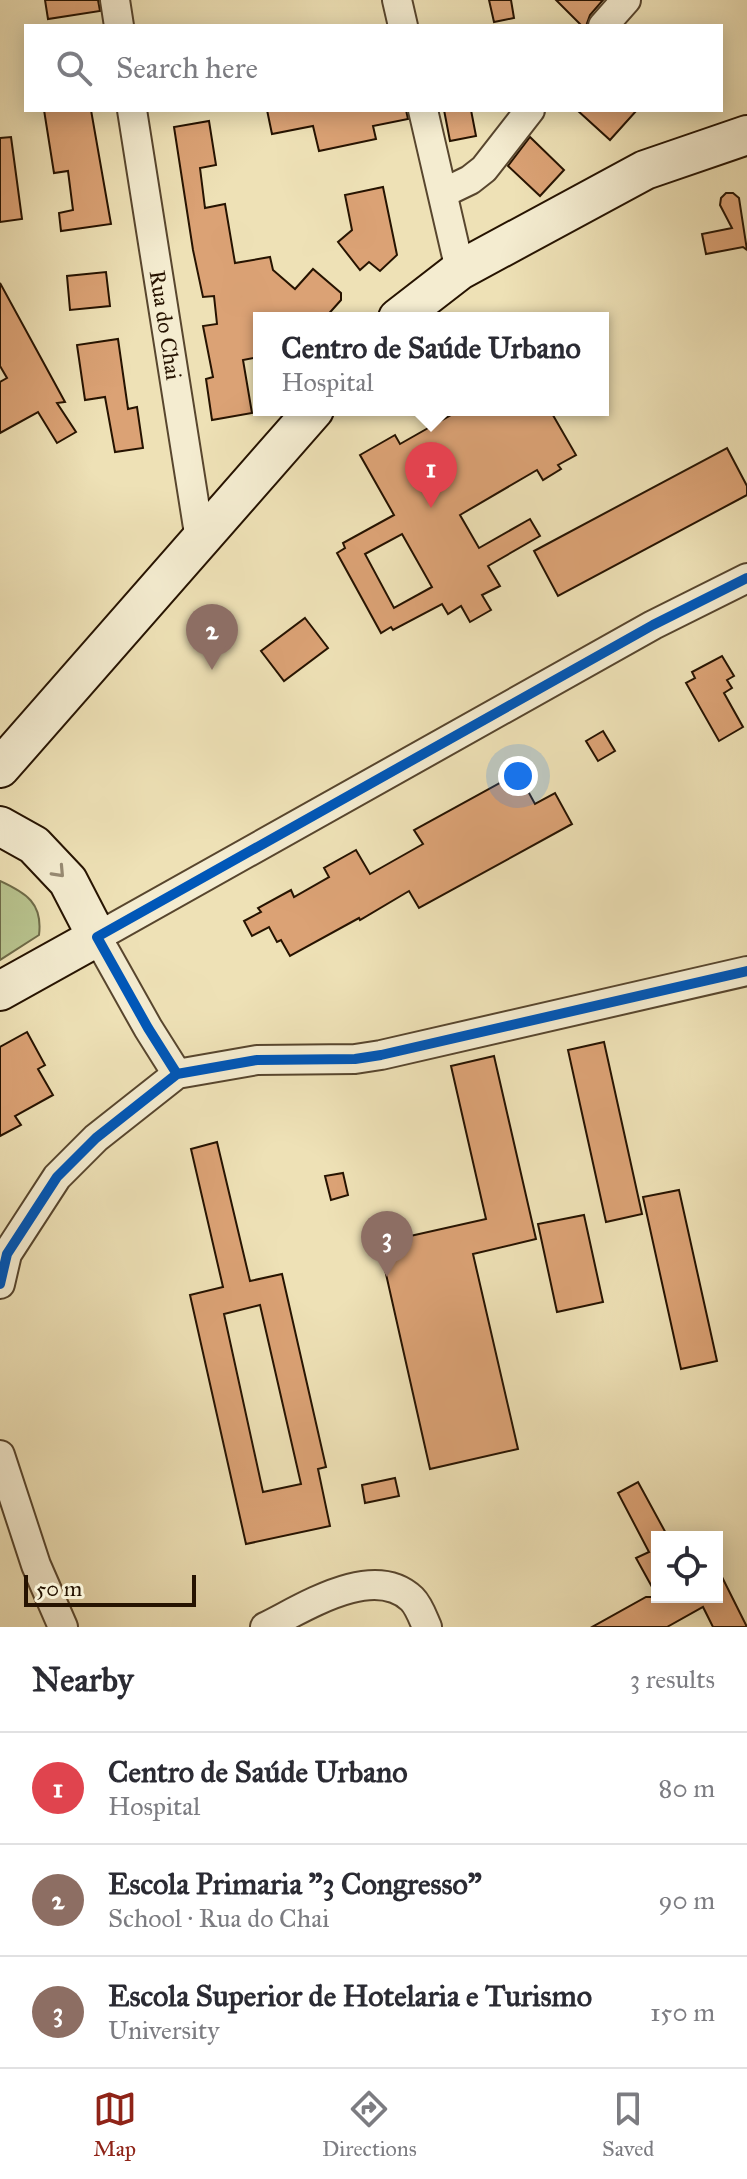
<!DOCTYPE html>
<html lang="en">
<head>
<meta charset="utf-8">
<style>
  body { margin:0; font-family:"IM FELL Great Primer",serif; background:#f2f2f3; color:#2b2b33 }
  .controls { position:absolute; right:24px; bottom:24px; display:grid; overflow:hidden; border-radius:0px; box-shadow:0 4px 20px #0003 }
  .controls button { width:72px; height:72px; display:grid; place-items:center; padding:0; border:0; border-bottom:2px solid #e1e1e2; background:#fff; color:#2b2b33; font:40px sans-serif }
  .scale { position:absolute; left:24px; bottom:20px; width:172px; box-sizing:border-box; padding-left:8px; border:4px solid #261301; border-top:0; font-size:22px; line-height:28px; white-space:nowrap; color:#261301; -webkit-text-stroke:6px #f4ecd0; paint-order:stroke }
  .you { position:absolute; left:518px; top:776px; width:28px; height:28px; margin:-20px; border:6px solid #fff; border-radius:50%; background:#1a73e8; box-shadow:0 0 0 12px #1a73e833 }
  .badge { display:grid; place-items:center; width:52px; height:52px; border-radius:50%; background:#8f2418; color:#fff; font-size:26px; font-weight:700 }
  .pin { position:absolute; translate:-50% -66px; filter:drop-shadow(0 2px 4px #0008) }
  .pin::after { content:''; position:absolute; top:42px; width:28px; height:24px; background:inherit; clip-path:polygon(0 0,100% 0,50% 100%) }
  .popup { position:absolute; left:253px; top:312px; width:356px; height:104px; box-sizing:border-box; display:grid; place-content:center; border-radius:0px; background:#fff; filter:drop-shadow(0 2px 6px #0005); font-size:26px; white-space:nowrap; color:#7c7c81 }
  .popup b { font-size:30px; color:#2b2b33 }
  .popup::after { content:''; position:absolute; left:50%; top:100%; margin-left:-16px; border:16px solid transparent; border-top-color:#fff }
  .list { margin:0; padding:0; list-style:none }
  h2 { display:flex; justify-content:space-between; align-items:center; height:104px; margin:0; padding:0 32px; font-size:34px }
  h2 small { font-size:26px; font-weight:400; color:#7c7c81 }
  .list li { display:grid; grid-template-columns:52px 1fr auto; gap:24px; align-items:center; box-sizing:border-box; height:112px; padding:0 32px; border-top:2px solid #e1e1e2 }
  .list b { display:block; font-size:30px; white-space:nowrap }
  .list p { margin:0; font-size:26px; white-space:nowrap; color:#7c7c81 }
  .list em { font-size:26px; font-style:normal; color:#7c7c81 }
  .icon { flex:none; width:44px; height:44px; fill:none; stroke:currentColor; stroke-width:2; stroke-linecap:round; stroke-linejoin:round }
  .map { position:relative; flex:none; width:747px; height:1627px; overflow:hidden }
  .search { position:absolute; background:#fff; box-shadow:0 4px 20px #0003; left:24px; right:24px; top:24px; height:88px; display:flex; align-items:center; gap:20px; box-sizing:border-box; padding:0 28px; border-radius:0px; color:#7c7c81; font-size:30px }
  .sheet { height:440px; background:#fff }
  nav { display:flex; justify-content:space-around; align-items:center; box-sizing:border-box; height:112px; border-top:2px solid #e1e1e2; background:#fff; font-size:22px; color:#7c7c81 }
  nav a { display:grid; justify-items:center; gap:4px }
  nav .on { color:#8f2418 }
  .map>svg:first-child { display:block }
</style>
</head>
<body>
<div class="map">
<svg width="747" height="1627" viewBox="0 0 747 1627">
  <rect width="100%" height="100%" fill="#eee1b6"/>
  <filter id="stains"><feTurbulence type="fractalNoise" baseFrequency=".0025" numOctaves="4"/><feColorMatrix values="0 0 0 0 .2 0 0 0 0 .09 0 0 0 0 .02 0 0 0 .5 -.17"/></filter>
  <radialGradient id="worn" r=".72"><stop offset=".6" stop-color="#630" stop-opacity="0"/><stop offset="1" stop-color="#630" stop-opacity=".3"/></radialGradient>
  <path fill="#b8c38e" stroke="#6f6b48" stroke-width="2" d="M 0,881 C 26,893 43,903 39,935 L 0,960 Z"/>
  <g fill="#dba275" stroke="#261301" stroke-width="2" fill-rule="evenodd">
    <path d="M 45,0 L 98,0 L 100,11 L 48,19 Z"/>
    <path d="M 489,0 L 511,0 L 514,18 L 494,22 Z"/>
    <path d="M 556,0 L 603,0 L 590,15 L 586,26 L 582,26 Z"/>
    <path d="M 44,110 L 91,110 L 111,224 L 61,231 L 59,213 L 73,210 L 68,171 L 54,173 Z"/>
    <path d="M 267,110 L 406,110 L 408,119 L 373,126 L 376,139 L 319,151 L 313,126 L 272,134 Z"/>
    <path d="M 444,110 L 471,110 L 476,136 L 450,141 Z"/>
    <path d="M 577,110 L 637,110 L 610,140 Z"/>
    <path d="M 209,121 L 216,165 L 200,168 L 205,208 L 225,204 L 235,263 L 270,257 L 273,270 L 295,289 L 313,269 L 341,293 L 341,300 L 325,318 L 259,318 L 259,357 L 243,360 L 252,413 L 212,420 L 206,379 L 213,377 L 203,326 L 217,324 L 214,296 L 203,297 L 193,250 L 174,127 Z"/>
    <path d="M 11,137 L 22,219 L 0,222 L 0,138 Z"/>
    <path d="M 530,137 L 564,170 L 540,196 L 508,166 Z"/>
    <path d="M 383,187 L 397,255 L 380,271 L 369,262 L 360,270 L 338,242 L 352,230 L 345,195 Z"/>
    <path d="M 726,193 L 733,193 L 739,198 L 747,250 L 743,247 L 706,254 L 702,234 L 732,228 L 720,205 L 721,198 Z"/>
    <path d="M 106,272 L 110,306 L 70,310 L 67,276 Z"/>
    <path d="M 0,283 L 65,402 L 57,403 L 76,432 L 57,443 L 38,412 L 0,433 L 0,382 L 7,378 L 0,366 Z"/>
    <path d="M 118,339 L 128,409 L 137,407 L 143,448 L 115,452 L 105,397 L 85,400 L 77,345 Z"/>
    <path d="M 460,410 L 550,410 L 576,455 L 558,465 L 561,469 L 543,480 L 537,470 L 460,515 L 479,548 L 530,519 L 540,536 L 488,566 L 500,586 L 482,595 L 491,610 L 470,622 L 461,606 L 448,614 L 442,604 L 393,630 L 391,627 L 381,633 L 337,553 L 345,548 L 343,543 L 394,515 L 360,455 L 395,435 L 400,444 ZM 402,534 L 432,587 L 394,608 L 365,554 Z"/>
    <path d="M 727,448 L 747,486 L 747,495 L 558,596 L 534,551 Z"/>
    <path d="M 305,618 L 328,648 L 284,681 L 261,651 Z"/>
    <path d="M 722,656 L 734,676 L 727,680 L 732,688 L 724,693 L 743,727 L 719,741 L 686,683 L 695,678 L 692,672 Z"/>
    <path d="M 603,731 L 615,751 L 598,761 L 586,741 Z"/>
    <path d="M 518,773 L 535,804 L 555,793 L 572,824 L 419,908 L 409,891 L 360,920 L 359,918 L 290,956 L 281,940 L 277,942 L 269,927 L 252,936 L 244,921 L 261,912 L 258,908 L 291,890 L 294,897 L 329,877 L 324,868 L 356,850 L 370,874 L 423,844 L 414,830 Z"/>
    <path d="M 27,1032 L 45,1065 L 38,1069 L 53,1095 L 15,1116 L 21,1125 L 0,1136 L 0,1047 Z"/>
    <path d="M 604,1042 L 642,1214 L 606,1222 L 568,1050 Z"/>
    <path d="M 494,1056 L 536,1239 L 473,1254 L 518,1449 L 430,1469 L 379,1243 L 486,1219 L 451,1066 Z"/>
    <path d="M 217,1142 L 250,1281 L 282,1274 L 326,1467 L 318,1469 L 330,1526 L 246,1544 L 190,1295 L 223,1287 L 191,1149 ZM 260,1305 L 301,1484 L 263,1492 L 224,1314 Z"/>
    <path d="M 343,1173 L 348,1195 L 331,1200 L 325,1176 Z"/>
    <path d="M 679,1190 L 717,1361 L 681,1369 L 643,1197 Z"/>
    <path d="M 584,1215 L 603,1302 L 557,1312 L 538,1224 Z"/>
    <path d="M 395,1478 L 399,1496 L 365,1503 L 362,1485 Z"/>
    <path d="M 638,1482 L 668,1537 L 657,1537 L 657,1596 L 636,1558 L 649,1552 L 618,1493 Z"/>
    <path d="M 717,1567 L 747,1627 L 713,1627 L 703,1607 L 667,1627 L 592,1627 L 646,1597 L 717,1597 Z"/>
  </g>
  <g fill="none" stroke-linecap="round" stroke-linejoin="round">
    <g stroke="#58462e" stroke-width="32">
      <g id="street">
        <path d="M 115,0 L 119,26"/>
        <path d="M 397,0 L 403,26"/>
        <path d="M 603,26 L 626,0"/>
        <path d="M 132,110 L 200,540"/>
        <path d="M 423,110 L 460,270"/>
        <path d="M 443,193 L 470,180 L 484,169 L 530,110"/>
        <path d="M 177,1074 L 148,1028 L 97,937 L 653,625 L 747,578"/>
        <path d="M 0,1284 L 7,1254 L 57,1177 L 96,1138 L 177,1074 L 257,1060 L 355,1059 L 381,1055 L 747,971"/>
        <path d="M 0,1455 L 36,1565 L 63,1627"/>
        <path d="M 265,1627 C 304,1608 373,1562 412,1599 C 419,1606 423,1618 427,1627"/>
      </g>
    </g>
    <g stroke="#261301" stroke-width="42">
      <g id="secondary">
        <path d="M 398,318 L 460,270 L 645,170 L 747,135"/>
        <path d="M 0,768 L 314,410"/>
        <path d="M 0,826 L 34,845 L 68,881 L 97,937 L 0,991"/>
      </g>
    </g>
    <use href="#street" stroke="#f4ecd0" stroke-width="28"/>
    <use href="#secondary" stroke="#f4ecd0" stroke-width="38"/>
    <g stroke="#f4ecd0" stroke-width="15">
      <g id="cycleway">
        <path d="M 177,1074 L 148,1028 L 97,937 L 653,625 L 747,578"/>
        <path d="M 0,1284 L 7,1254 L 57,1177 L 96,1138 L 177,1074 L 257,1060 L 355,1059 L 381,1055 L 747,971"/>
      </g>
    </g>
    <use href="#cycleway" stroke="#0057b8" stroke-width="10"/>
  </g>
  <defs><path id="oneway-chevron" d="M-2-3.5L2.5 0L-2 3.5" fill="none" stroke-width="1.6" stroke-linecap="round" stroke-linejoin="round" transform="scale(2)"/></defs>
  <use stroke="#978a73" href="#oneway-chevron" transform="translate(59 872) rotate(47)"/>
  <g text-anchor="middle" stroke-width="7" stroke-linejoin="round" paint-order="stroke">
    <g font-size="22" fill="#261301" stroke="#f4ecd0">
      <text transform="translate(166 325) rotate(81)" y="8">Rua do Chai</text>
    </g>
  </g>
  <rect width="100%" height="100%" filter="url(#stains)"/>
  <rect width="100%" height="100%" fill="url(#worn)"/>
</svg>
<div class="controls">
<button><svg class="icon" aria-label="locate" viewBox="0 0 24 24"><circle cx="12" cy="12" r="6"/><path d="M12 2v4M12 18v4M2 12h4M18 12h4"/></svg></button>
</div>
<div class="scale">50 m</div>
<div class="you"></div>
<div class="pin badge" style="left:431px;top:508px;background:#e0444e">1</div>
<div class="popup"><b>Centro de Saúde Urbano</b>Hospital</div>
<div class="pin badge" style="left:212px;top:670px;background:#8d6e63">2</div>
<div class="pin badge" style="left:387px;top:1277px;background:#8d6e63">3</div>
<div class="search"><svg class="icon" aria-label="search" viewBox="0 0 24 24"><circle cx="10" cy="10" r="6"/><path d="M15 15l6 6"/></svg>Search here</div>
</div>
<section class="sheet">
<h2>Nearby<small>3 results</small></h2>
<ul class="list">
<li><span class="badge" style="background:#e0444e">1</span><div><b>Centro de Saúde Urbano</b><p>Hospital</p></div><em>80 m</em></li>
<li><span class="badge" style="background:#8d6e63">2</span><div><b>Escola Primaria &quot;3 Congresso&quot;</b><p>School · Rua do Chai</p></div><em>90 m</em></li>
<li><span class="badge" style="background:#8d6e63">3</span><div><b>Escola Superior de Hotelaria e Turismo</b><p>University</p></div><em>150 m</em></li>
</ul>
</section>
<nav>
<a class="on"><svg class="icon" aria-label="map" viewBox="0 0 24 24"><path d="M3 6l6-2 6 2 6-2v14l-6 2-6-2-6 2zM9 4v14M15 6v14"/></svg>Map</a>
<a><svg class="icon" aria-label="directions" viewBox="0 0 24 24"><path d="M12 3l9 9-9 9-9-9zM9 14v-3h6M13 9l2 2-2 2"/></svg>Directions</a>
<a><svg class="icon" aria-label="saved" viewBox="0 0 24 24"><path d="M7 4h10v16l-5-4-5 4z"/></svg>Saved</a>
</nav>
</body>
</html>
